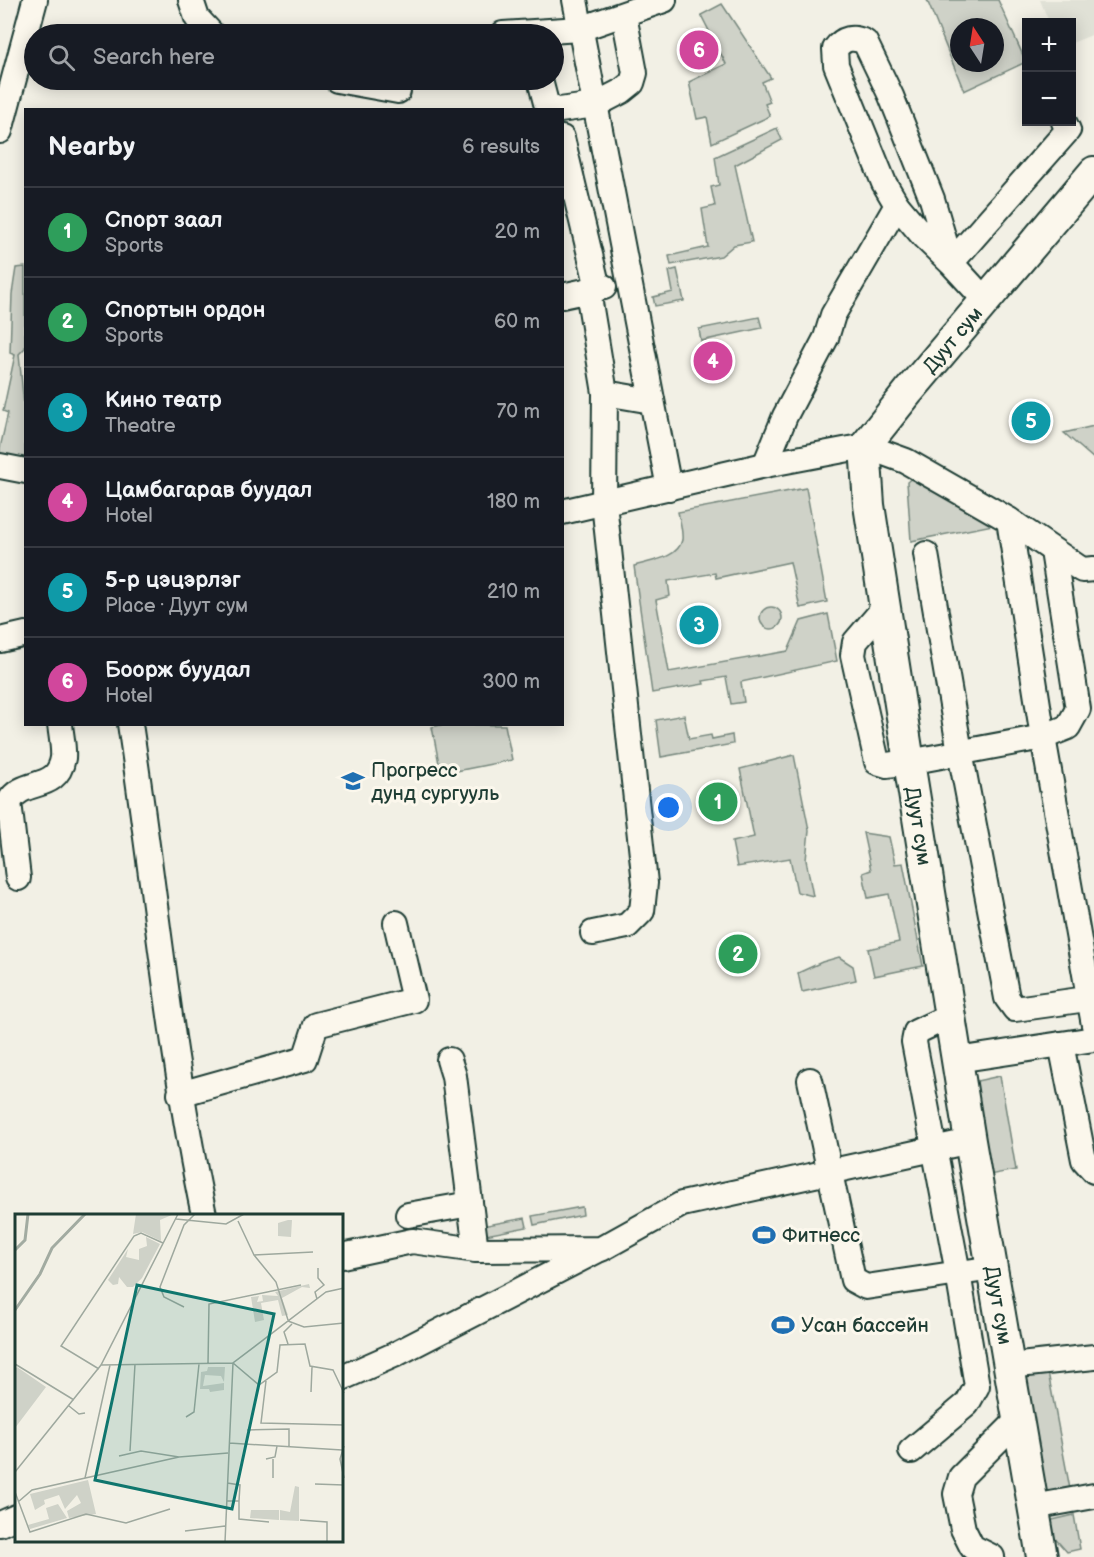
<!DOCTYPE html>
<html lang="en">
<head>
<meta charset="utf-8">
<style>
  body { margin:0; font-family:"Balsamiq Sans",sans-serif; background:#242831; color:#f1f3f6 }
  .controls { position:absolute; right:18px; top:18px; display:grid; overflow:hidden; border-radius:0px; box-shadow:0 3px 15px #0003 }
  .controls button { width:54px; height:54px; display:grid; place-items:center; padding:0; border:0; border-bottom:2px solid #363941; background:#171b24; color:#f1f3f6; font:30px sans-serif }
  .compass { position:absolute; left:950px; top:18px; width:54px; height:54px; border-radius:50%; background:#171b24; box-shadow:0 3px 15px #0003; rotate:348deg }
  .you { position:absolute; left:669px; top:808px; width:21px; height:21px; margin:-15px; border:4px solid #fff; border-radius:50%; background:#1a73e8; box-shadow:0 0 0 9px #1a73e833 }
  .badge { display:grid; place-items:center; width:39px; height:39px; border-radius:50%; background:#1a73e8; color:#fff; font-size:20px; font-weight:700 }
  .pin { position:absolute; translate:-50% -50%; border:3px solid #fff; box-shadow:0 2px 6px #0006 }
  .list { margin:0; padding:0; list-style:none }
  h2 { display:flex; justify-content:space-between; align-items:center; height:78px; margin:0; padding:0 24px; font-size:26px }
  h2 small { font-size:20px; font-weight:400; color:#9ea1a6 }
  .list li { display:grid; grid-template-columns:39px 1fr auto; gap:18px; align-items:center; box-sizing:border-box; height:90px; padding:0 24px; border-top:2px solid #363941 }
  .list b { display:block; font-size:22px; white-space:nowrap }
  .list p { margin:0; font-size:20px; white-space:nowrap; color:#9ea1a6 }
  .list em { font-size:20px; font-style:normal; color:#9ea1a6 }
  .icon { flex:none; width:33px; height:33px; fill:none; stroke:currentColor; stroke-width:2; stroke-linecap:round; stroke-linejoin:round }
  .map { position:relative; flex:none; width:1094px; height:1557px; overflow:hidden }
  .search { position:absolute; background:#171b24; box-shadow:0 3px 15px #0003; left:24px; top:24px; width:540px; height:66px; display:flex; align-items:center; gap:15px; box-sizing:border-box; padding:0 21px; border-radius:33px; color:#9ea1a6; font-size:22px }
  .panel { position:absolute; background:#171b24; box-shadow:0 3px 15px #0003; left:24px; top:108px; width:540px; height:618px; border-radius:0px }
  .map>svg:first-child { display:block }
</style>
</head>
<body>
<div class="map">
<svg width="1094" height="1557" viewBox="0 0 1094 1557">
  <rect width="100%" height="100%" fill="#f2f0e5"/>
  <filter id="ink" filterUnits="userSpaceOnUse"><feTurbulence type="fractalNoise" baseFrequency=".0167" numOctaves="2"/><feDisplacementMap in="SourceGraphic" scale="12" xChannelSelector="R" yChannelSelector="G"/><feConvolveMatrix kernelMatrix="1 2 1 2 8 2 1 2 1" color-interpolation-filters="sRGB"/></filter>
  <g filter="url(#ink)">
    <path fill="#e0e1d6" d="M 1040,0 L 1094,0 L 1094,34 L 1072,43 L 1072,22 L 1049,22 Z"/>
    <g fill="#cfd2c8" stroke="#77887e" stroke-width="1.5" fill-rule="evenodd">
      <path d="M 927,0 L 998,0 L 1026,62 L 964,91 ZM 959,27 L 995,27 L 995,63 L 959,63 Z"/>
      <path d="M 722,4 L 771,78 L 762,82 L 770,102 L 765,104 L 770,116 L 712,143 L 707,117 L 697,119 L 689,82 L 726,64 L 701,15 Z"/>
      <path d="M 777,128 L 782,140 L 735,165 L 752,242 L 734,245 L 721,256 L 671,265 L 669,256 L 708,247 L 702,209 L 715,206 L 711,187 L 719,185 L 715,157 Z"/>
      <path d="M 25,267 L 25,348 L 19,354 L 25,416 L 25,459 L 0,458 L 0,448 L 8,413 L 3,411 L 15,355 L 10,353 L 12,294 L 16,268 Z"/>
      <path d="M 677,269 L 684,301 L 655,306 L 653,297 L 673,292 L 669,271 Z"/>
      <path d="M 759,317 L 762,328 L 701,341 L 699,329 Z"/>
      <path d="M 1094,426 L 1094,459 L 1064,433 Z"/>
      <path d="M 913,477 L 993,525 L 911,541 L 907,482 Z"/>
      <path d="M 806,488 L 827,602 L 800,608 L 790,562 L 716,578 L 715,573 L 668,581 L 670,596 L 656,600 L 669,672 L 788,651 L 801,621 L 828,614 L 837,661 L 741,682 L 744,702 L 731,704 L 726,677 L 703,681 L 704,684 L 652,693 L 634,566 C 649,561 678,559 682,540 C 683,532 680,520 678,512 Z"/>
      <circle cx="771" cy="618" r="11"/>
      <path d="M 684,715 L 689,739 L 711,735 L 712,739 L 732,735 L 733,744 L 661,757 L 656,720 Z"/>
      <path d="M 445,724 L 505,725 L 512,760 L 441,774 L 432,727 Z"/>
      <path d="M 794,755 L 809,830 L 806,860 L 813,896 L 797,892 L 790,858 L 737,867 L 732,842 L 754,837 L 740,769 Z"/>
      <path d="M 863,833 L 889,837 L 895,864 L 903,863 L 923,966 L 874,976 L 868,949 L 899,942 L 889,894 L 868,898 L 863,873 L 871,870 Z"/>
      <path d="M 839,957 L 853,966 L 856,980 L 802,992 L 798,973 L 822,962 Z"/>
      <path d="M 1000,1076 L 1016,1170 L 989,1175 L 972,1082 Z"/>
      <path d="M 582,1207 L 583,1215 L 534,1225 L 532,1216 Z"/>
      <path d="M 525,1218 L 527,1227 L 486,1235 L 482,1226 Z"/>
      <path d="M 1048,1372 L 1070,1489 L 1045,1494 L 1023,1376 Z"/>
      <path d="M 1074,1515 L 1080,1549 L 1067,1552 L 1051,1534 L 1048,1521 Z"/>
    </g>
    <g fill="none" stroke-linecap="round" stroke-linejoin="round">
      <g stroke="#1f3d34" stroke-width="28">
        <g id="minor">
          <path d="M 191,0 L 197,18 L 212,34"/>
          <path d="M 575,0 L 669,488"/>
          <path d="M 503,34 L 580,29 L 664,0"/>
          <path d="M 337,80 L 398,91"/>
          <path d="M 540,80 L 546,103 L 555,110"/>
          <path d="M 560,110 L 595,105 L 622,91 L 632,83 L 635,73 L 624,15"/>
          <path d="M 0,131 L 35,0"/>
          <path d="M 562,138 L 598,288"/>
          <path d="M 588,291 L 605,393 L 652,401"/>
          <path d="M 562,296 L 604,287"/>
          <path d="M 985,300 L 951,263 L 924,237 L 897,205 L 884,183 L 836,65 L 835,49 C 843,38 853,36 865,42 L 891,96 L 932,199 L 951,263 L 1068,130 L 1064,122"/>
          <path d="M 765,465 L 785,416 L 826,338 L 833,315 L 897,205"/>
          <path d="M 0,466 L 26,471"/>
          <path d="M 562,512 L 765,465 L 865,446 L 906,461 L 1009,520 L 1082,570 L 1094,569"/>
          <path d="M 1009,520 L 1043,737 L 1094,1025"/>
          <path d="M 926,554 L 960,752 L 1007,998 L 1015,1009 L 1094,998"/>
          <path d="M 885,607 L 855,642 L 853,655 L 877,762 L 887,765 L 909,762 L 1043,737 L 1068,727 L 1078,709 L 1053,551"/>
          <path d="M 0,640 L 26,634"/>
          <path d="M 130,724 C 155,888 170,1053 204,1215"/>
          <path d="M 18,878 L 9,802 C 23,777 57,793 63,758 C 64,747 61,735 60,724"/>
          <path d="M 593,933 L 627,926 L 642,911 L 645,883 L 604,503 L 605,393"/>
          <path d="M 1061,1044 L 1084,1160 L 1094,1171"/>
          <path d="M 449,1060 L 454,1076 L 476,1250"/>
          <path d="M 957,1060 L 1094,1039"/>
          <path d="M 810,1080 L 853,1280 L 866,1287 L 993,1268"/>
          <path d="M 180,1094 L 305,1059 L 316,1025 L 414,1000 L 396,923"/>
          <path d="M 408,1215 L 470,1204"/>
          <path d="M 342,1256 L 412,1241 L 476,1250 L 601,1249 L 682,1204 L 970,1141"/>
          <path d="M 1009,1366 L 1094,1357"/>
          <path d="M 342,1378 L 394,1355 L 596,1251"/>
          <path d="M 911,1451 L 967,1404 L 977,1386 L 958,1273 L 914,1042 L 916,1032 L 950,1016"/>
          <path d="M 1033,1507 L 1094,1496"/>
          <path d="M 0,1524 L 16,1517"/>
          <path d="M 992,1557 L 972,1547 L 963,1529 L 956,1494 L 961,1477 L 1018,1420"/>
        </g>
      </g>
      <g stroke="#1f3d34" stroke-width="34">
        <g id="major">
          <path id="s1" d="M 1042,1557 L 970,1141 L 909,762 L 869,505 L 865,446 L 909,391 L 1094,172"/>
        </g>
      </g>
      <use href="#minor" stroke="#fbf7ec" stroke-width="24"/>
      <use href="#major" stroke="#fbf7ec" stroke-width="30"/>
    </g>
  </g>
  <defs>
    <g id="school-bare" transform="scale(1.8)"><path d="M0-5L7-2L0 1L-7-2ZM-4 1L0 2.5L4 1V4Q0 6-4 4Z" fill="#1f6fb2" stroke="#fbf7ec" stroke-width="2.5" paint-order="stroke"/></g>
    <g id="stadium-bare" transform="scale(1.8)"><path d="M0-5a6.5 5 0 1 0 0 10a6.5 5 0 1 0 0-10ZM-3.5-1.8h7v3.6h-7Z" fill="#1f6fb2" stroke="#fbf7ec" stroke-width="2.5" paint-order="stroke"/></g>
  </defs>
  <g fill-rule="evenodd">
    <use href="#school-bare" x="353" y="781"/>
    <use href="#stadium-bare" x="764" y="1235"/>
    <use href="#stadium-bare" x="783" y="1325"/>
  </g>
  <g text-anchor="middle" stroke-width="6" stroke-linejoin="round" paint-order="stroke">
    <g font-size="20" fill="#1f3d34" stroke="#fbf7ec">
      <text dy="7" stroke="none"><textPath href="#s1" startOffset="1263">Дуут сум</textPath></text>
      <text transform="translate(919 826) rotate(81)" y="7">Дуут сум</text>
      <text transform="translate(999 1305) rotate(80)" y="7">Дуут сум</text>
    </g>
    <g font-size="20" fill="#1f3d34" stroke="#fbf7ec" text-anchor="start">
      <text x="371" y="777">Прогресс<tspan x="371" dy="23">дунд сургууль</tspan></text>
      <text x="782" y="1242">Фитнесс</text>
      <text x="801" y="1332">Усан бассейн</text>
    </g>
  </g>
  <g transform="translate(15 1214)">
    <rect width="328" height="328" fill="#f2f0e5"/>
    <path d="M 121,0 L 159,0 L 145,6 L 146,27 L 127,18 L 118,20 ZM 273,6 L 277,6 L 276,23 L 263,22 L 263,9 ZM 131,23 L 145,30 L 127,64 L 118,73 L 112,73 L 104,63 L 103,70 L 98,71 L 93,66 L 113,35 L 111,43 L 124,46 L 124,35 L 132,32 ZM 294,70 L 295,74 L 287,73 L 267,84 L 273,101 L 267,102 L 263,86 L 246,89 L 249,106 L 240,108 L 236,83 L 244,82 L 242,88 L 248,87 L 247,81 L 263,82 L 260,78 ZM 2,153 L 31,173 L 0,214 L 0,156 ZM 193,153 L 210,153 L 209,168 L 206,162 L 190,161 L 188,172 L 209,169 L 209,176 L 195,178 L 194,175 L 185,175 L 186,158 L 192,157 ZM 73,266 L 81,300 L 54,304 L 52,297 L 66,289 L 62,281 L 50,295 L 44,281 L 29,286 L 30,290 L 20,296 L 15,280 ZM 280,272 L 284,273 L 284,307 L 265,306 L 265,296 L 275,298 ZM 43,290 L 52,304 L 15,315 L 13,311 L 34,305 L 31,294 ZM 236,296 L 264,296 L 264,306 L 235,304 Z" fill="#cfd2c8"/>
    <path fill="none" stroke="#a2aba1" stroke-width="3" d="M 0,36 L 10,26 L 13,0M 0,96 L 25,60 L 37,34 L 70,0"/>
    <path fill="none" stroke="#9ea89e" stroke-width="1.5" d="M 161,5 L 211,10 L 229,0M 223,7 L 239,41 L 298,38M 239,41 L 261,68 L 273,106M 302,85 L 300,78 L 309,71 L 303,64 L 303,54M 169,93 L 149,83 L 145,73 L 169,11 L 180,0M 273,107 L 289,113 L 329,109M 273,130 L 269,118 L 277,110M 0,150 L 59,186M 193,150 L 194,90 L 286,71M 86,151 L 218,149 L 244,171 L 262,158 L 265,131 L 290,130 L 295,152 L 318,156 L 329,179M 84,155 L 46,132 L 119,22 L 126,19 L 148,29M 251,167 L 246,209 L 329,211M 296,178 L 297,153M 54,192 L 64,200 L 70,199M 171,203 L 179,198 L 184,150M 232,216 L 274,215 L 274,232M 214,229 L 327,236M 329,232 L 325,245 L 329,264M 115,237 L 120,150M 104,242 L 126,237 L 164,243 L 213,239M 251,245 L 260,243 L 262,232M 0,258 L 86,151 L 163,0M 70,264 L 95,151M 258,264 L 258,245M 300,270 L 329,271M 0,278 L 15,318 L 71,300 L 111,309 L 155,295M 212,287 L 224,287 L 225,271 L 212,269M 224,287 L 224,305 L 254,308M 3,288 L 17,276 L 164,243M 285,306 L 312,308 L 312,328M 170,317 L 210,312M 210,328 L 218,149 L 311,78 L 329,74"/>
    <path fill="#0f766e" fill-opacity="0.15" stroke="#0f766e" stroke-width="3" d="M 122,71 L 259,100 L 217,295 L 80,266 Z"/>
    <rect width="328" height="328" fill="none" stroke="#1f3d34" stroke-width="3"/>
  </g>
</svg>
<div class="controls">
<button>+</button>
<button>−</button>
</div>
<svg class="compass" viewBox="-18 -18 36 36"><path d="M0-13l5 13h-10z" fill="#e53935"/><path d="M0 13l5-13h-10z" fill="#9ea1a6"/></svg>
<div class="you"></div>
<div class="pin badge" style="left:718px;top:802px;background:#2e9e5b">1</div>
<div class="pin badge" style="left:738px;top:954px;background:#2e9e5b">2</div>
<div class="pin badge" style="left:699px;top:625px;background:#0f9aa8">3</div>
<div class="pin badge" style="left:713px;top:361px;background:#d1479c">4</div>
<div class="pin badge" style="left:1031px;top:421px;background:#0f9aa8">5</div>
<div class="pin badge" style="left:699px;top:50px;background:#d1479c">6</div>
<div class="search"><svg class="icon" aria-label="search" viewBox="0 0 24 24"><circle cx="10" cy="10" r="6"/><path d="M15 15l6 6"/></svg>Search here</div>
<section class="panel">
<h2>Nearby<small>6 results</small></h2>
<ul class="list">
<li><span class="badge" style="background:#2e9e5b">1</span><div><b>Спорт заал</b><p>Sports</p></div><em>20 m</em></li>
<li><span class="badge" style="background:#2e9e5b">2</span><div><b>Спортын ордон</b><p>Sports</p></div><em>60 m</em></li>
<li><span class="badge" style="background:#0f9aa8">3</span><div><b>Кино театр</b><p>Theatre</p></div><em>70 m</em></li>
<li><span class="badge" style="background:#d1479c">4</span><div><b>Цамбагарав буудал</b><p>Hotel</p></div><em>180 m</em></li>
<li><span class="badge" style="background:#0f9aa8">5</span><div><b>5-р цэцэрлэг</b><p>Place · Дуут сум</p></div><em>210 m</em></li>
<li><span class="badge" style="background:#d1479c">6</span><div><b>Боорж буудал</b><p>Hotel</p></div><em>300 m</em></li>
</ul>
</section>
</div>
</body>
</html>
